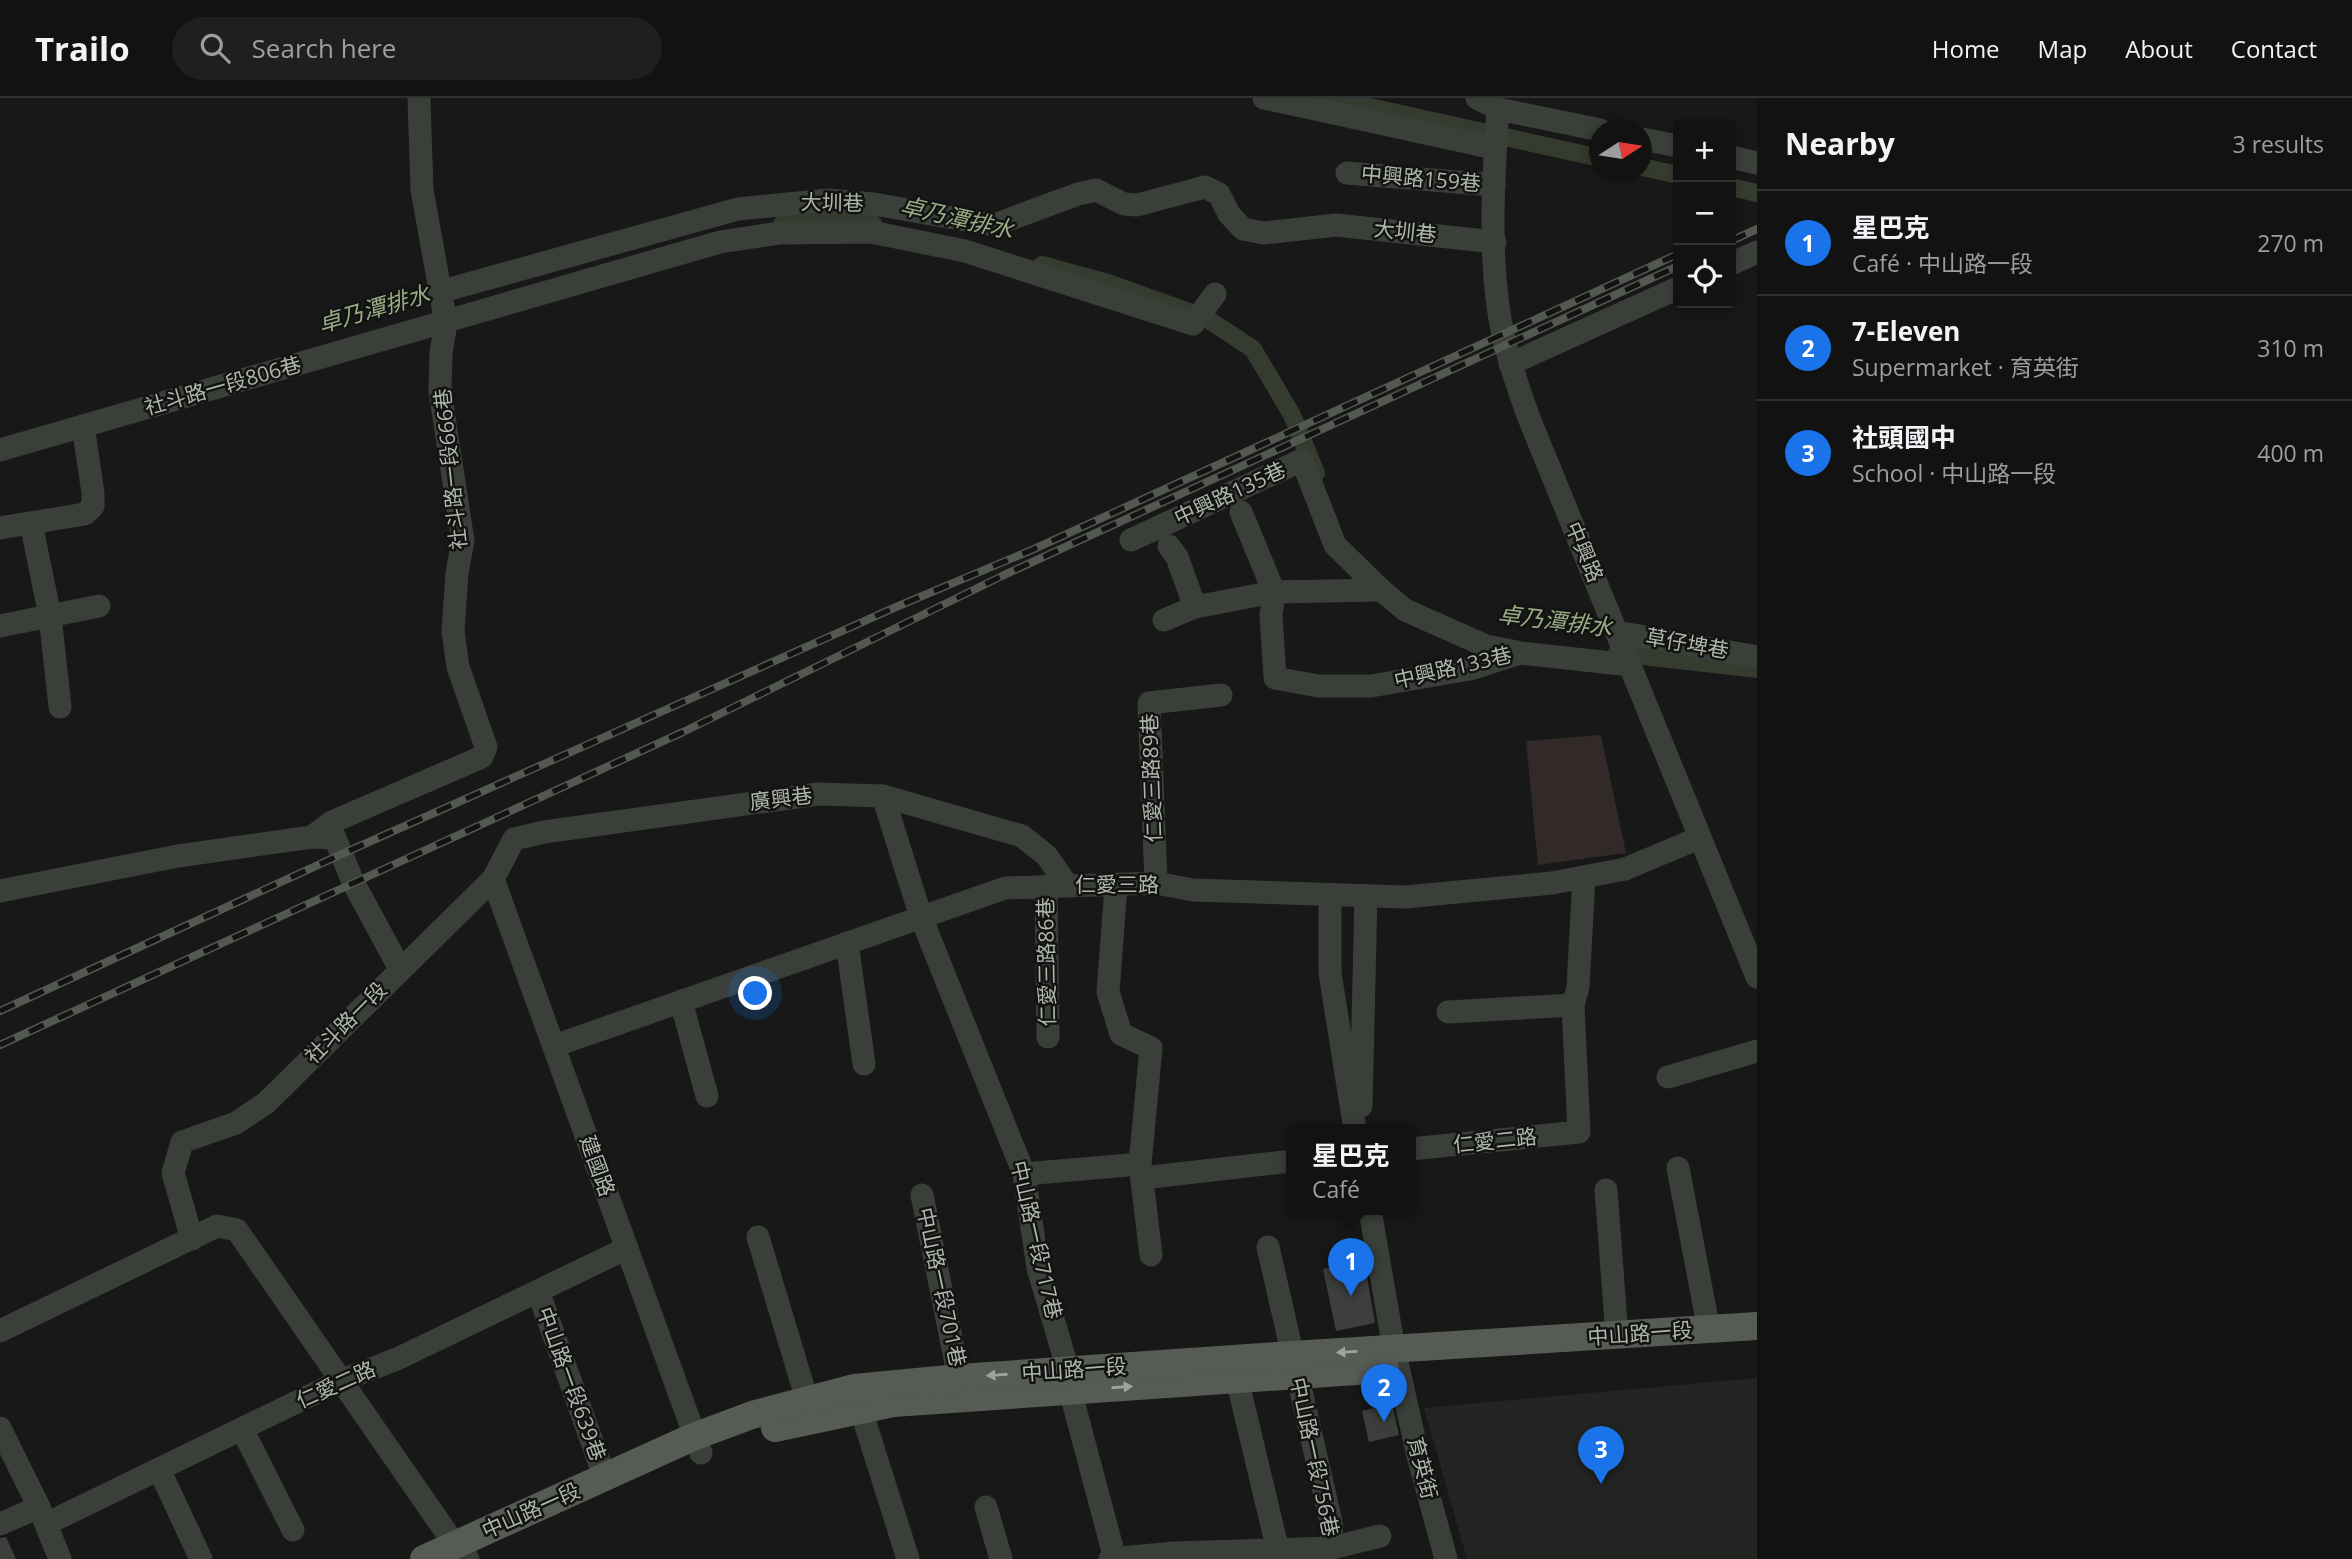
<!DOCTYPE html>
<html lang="en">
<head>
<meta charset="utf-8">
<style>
  body { margin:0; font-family:"Open Sans","Noto Sans TC",sans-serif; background:#1e201f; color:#f1f3f6 }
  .controls { position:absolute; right:21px; top:21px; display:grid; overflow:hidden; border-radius:7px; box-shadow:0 4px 10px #0003 }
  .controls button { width:63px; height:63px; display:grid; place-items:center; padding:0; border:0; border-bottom:2px solid #303231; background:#111211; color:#f1f3f6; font:35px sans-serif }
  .compass { position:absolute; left:1589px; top:21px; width:63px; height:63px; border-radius:50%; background:#111211; box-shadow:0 4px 10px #0003; rotate:78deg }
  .you { position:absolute; left:756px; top:896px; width:24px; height:24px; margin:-18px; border:5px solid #fff; border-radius:50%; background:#1a73e8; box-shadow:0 0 0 10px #1a73e833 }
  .badge { display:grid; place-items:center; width:46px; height:46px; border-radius:50%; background:#1a73e8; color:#fff; font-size:23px; font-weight:700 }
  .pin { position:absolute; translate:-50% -58px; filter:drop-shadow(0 2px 4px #0008) }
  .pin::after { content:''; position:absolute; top:37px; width:24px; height:21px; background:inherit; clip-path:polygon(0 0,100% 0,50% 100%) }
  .popup { position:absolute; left:1286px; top:1026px; width:130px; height:91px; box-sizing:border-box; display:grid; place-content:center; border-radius:7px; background:#111211; filter:drop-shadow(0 2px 5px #0005); font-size:23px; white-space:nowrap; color:#9c9e9f }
  .popup b { font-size:26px; color:#f1f3f6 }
  .popup::after { content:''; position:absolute; left:50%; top:100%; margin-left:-14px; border:14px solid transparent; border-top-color:#111211 }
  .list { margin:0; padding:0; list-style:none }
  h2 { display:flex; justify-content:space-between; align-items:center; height:91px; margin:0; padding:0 28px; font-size:30px }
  h2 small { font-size:23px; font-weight:400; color:#9c9e9f }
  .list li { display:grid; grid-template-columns:46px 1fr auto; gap:21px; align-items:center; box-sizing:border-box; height:105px; padding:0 28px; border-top:2px solid #303231 }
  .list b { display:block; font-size:26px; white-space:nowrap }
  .list p { margin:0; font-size:23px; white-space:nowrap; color:#9c9e9f }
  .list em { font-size:23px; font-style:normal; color:#9c9e9f }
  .icon { flex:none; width:38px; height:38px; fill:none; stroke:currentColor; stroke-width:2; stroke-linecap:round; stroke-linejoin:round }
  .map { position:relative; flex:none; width:1757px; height:1461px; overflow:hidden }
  header { display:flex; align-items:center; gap:42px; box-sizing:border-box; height:98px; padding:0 35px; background:#111211; border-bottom:2px solid #303231 }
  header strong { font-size:33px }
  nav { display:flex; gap:38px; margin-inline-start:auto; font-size:24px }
  .search { width:490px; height:63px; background:#1e201f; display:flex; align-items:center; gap:18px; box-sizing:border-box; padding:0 24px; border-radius:38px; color:#9c9e9f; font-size:26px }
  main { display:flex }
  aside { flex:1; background:#111211 }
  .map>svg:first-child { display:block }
</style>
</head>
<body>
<header>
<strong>Trailo</strong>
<div class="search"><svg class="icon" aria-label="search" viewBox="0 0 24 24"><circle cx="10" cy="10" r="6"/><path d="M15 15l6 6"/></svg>Search here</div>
<nav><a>Home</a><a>Map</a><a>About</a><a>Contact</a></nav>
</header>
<main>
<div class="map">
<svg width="1757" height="1461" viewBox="0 0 1757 1461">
  <rect width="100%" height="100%" fill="#171817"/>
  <path fill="#232523" d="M 1757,1280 L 1757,1461 L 1467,1461 L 1424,1310 Z"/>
  <path fill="#322a29" d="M 1601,637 L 1626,755 L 1538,767 L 1526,643 Z"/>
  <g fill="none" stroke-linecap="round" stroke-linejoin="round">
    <g stroke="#353b2e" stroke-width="18">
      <path d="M 1329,0 L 1600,60"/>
      <path d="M 1642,69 L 1678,77"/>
      <path d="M 1731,89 L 1757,95"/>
      <path d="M 782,126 L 836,121 L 873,126"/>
      <path d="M 1042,167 L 1108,185 L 1206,220 L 1253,251 L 1292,317 L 1316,375"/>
      <path d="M 1617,555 L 1757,571"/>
    </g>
  </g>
  <g fill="#3c3f3c">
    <path d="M 1364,1162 L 1375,1225 L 1336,1233 L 1323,1171 Z"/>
    <path d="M 1392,1306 L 1399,1337 L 1369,1344 L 1362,1313 Z"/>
    <path d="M 6,1439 L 16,1461 L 0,1461 L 0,1440 Z"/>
  </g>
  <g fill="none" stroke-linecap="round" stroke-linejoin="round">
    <g stroke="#3b3f3a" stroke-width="23">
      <path d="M 1264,0 L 1494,50"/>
      <path d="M 1477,0 L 1498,11 L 1600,32"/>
      <path d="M 1498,11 C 1493,81 1488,168 1503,237 C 1510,266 1519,293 1529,320 L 1757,879"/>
      <path d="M 1642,41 L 1678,48"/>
      <path d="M 1731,59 L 1757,65"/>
      <path d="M 1347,75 L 1494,87"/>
      <path d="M 1731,166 L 1757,154"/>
      <path d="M 439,194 L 738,111 L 828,102 L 874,106 L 994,127 L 1078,96 L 1096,92 L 1124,106 L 1137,107 L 1205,89 L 1219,96 L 1229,116 L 1243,131 L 1264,135 L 1336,127 L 1495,144"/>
      <path d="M 1510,266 L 1678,190"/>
      <path d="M 0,352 L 720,144 L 780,135 L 871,134 L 965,153 L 1193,226 L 1215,196"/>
      <path d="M 1241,414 L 1274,494 L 1271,517 L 1275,580 L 1318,588 L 1371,588 L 1470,571 L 1520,555 L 1630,567"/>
      <path d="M 31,425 L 50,518 L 60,609"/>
      <path d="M 0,430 L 85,416 L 93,408 L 93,395 L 83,328"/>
      <path d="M 1131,442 L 1302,362 L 1335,447 L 1381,492 L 1405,512 L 1486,548 L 1517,554"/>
      <path d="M 1169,448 L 1177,459 L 1195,509"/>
      <path d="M 1164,522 L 1195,509 L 1274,494 L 1381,492"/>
      <path d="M 0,528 L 99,508"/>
      <path d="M 1617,534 L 1757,559"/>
      <path d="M 883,698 L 921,819 L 1024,1076 L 1038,1170 L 1068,1272 L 1070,1292 L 1115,1461"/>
      <path d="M 312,739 L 332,724 L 482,659 L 486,649 L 458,569 L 453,533 L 457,475 L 463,443 L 440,293 L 441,255 L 446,225 L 422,92 L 419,0"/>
      <path d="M 493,781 L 701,1355"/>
      <path d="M 1156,785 L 1149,605 L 1221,597"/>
      <path d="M 1046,788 L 1048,939"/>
      <path d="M 1116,788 L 1108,894 L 1121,936 L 1151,950 L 1140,1066 L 1151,1157"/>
      <path d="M 0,793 L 178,758 L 312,739 L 335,740 L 353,784 L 400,871"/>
      <path d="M 1330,797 L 1330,875 L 1355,1032"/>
      <path d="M 847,845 L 864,966"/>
      <path d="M 681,903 L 707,998"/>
      <path d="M 1448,914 L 1573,907"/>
      <path d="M 554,948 L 1005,790 L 1156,785 L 1193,792 L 1405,799 L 1552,785 L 1625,771 L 1699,740"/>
      <path d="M 1668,979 L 1757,953"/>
      <path d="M 1361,1008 L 1366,798"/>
      <path d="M 1410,1051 L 1579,1034 L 1573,907 L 1578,889 L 1584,779"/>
      <path d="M 1678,1070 L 1709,1232"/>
      <path d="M 1024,1076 L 1140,1066"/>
      <path d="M 1142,1080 L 1292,1063"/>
      <path d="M 1606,1092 L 1617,1238"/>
      <path d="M 922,1097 L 959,1280"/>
      <path d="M 1370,1112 L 1394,1251 L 1418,1358 L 1446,1461"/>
      <path d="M 758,1139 L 807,1302"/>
      <path d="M 192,1141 L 173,1075 L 182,1044 L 236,1025 L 266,1005 L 493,781 L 514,741 L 544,734 L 818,696 L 883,698 L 1022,738 L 1047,758 L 1067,787"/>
      <path d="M 1268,1149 L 1331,1424 L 1332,1450"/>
      <path d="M 538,1193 L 605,1380"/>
      <path d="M 0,1233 L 217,1128 L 237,1132 L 455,1447 L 468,1461"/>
      <path d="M 1237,1281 L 1280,1461"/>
      <path d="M 856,1296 L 908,1461"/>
      <path d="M 0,1330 L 39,1409 L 60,1461"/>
      <path d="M 242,1331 L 293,1432"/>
      <path d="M 159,1371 L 201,1461"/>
      <path d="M 986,1409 L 1001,1461"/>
      <path d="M 0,1426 L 39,1409"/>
      <path d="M 46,1426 L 340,1283 L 397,1261 L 627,1150"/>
      <path d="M 1110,1461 L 1174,1455 L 1332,1450 L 1380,1438"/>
    </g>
    <g stroke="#565b54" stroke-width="28">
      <path d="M 775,1330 L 893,1305 L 1385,1271"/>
      <path d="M 424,1461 L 693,1339 L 752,1317 L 854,1290 L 959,1280 L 1292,1257 L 1757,1228"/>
    </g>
    <g stroke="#535851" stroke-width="8">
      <g id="rail">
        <path d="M 1731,143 L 1757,131"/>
        <path d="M 0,913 L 342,756 L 896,509 L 1034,451 L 1678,156"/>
        <path d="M 0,947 L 683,634 L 1004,477 L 1678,168"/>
      </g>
    </g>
    <use href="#rail" stroke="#121312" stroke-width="5" stroke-dasharray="16" stroke-linecap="butt"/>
  </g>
  <defs><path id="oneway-solid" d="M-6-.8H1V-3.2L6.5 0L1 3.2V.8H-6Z" transform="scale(1.75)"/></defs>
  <g fill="#9ca599">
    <use href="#oneway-solid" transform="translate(1347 1254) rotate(177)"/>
    <use href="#oneway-solid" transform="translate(997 1277) rotate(176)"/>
    <use href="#oneway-solid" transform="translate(1122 1289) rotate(-4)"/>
  </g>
  <g text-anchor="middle" stroke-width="5" stroke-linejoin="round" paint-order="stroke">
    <g font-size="21" fill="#aeb7aa" stroke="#121312">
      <text transform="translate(1421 81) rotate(5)" y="7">中興路159巷</text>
      <text transform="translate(832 105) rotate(1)" y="7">大圳巷</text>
      <text transform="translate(1405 134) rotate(6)" y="7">大圳巷</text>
      <text transform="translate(223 288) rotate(-16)" y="7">社斗路一段806巷</text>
      <text transform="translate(451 371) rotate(-96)" y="7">社斗路一段666巷</text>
      <text transform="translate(1230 396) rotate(-25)" y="7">中興路135巷</text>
      <text transform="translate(1584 454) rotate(67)" y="7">中興路</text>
      <text transform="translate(1687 546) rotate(10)" y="7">草仔埤巷</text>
      <text transform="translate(1453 570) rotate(-13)" y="7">中興路133巷</text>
      <text transform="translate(1152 680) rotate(-92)" y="7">仁愛三路89巷</text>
      <text transform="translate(781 701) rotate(-7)" y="7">廣興巷</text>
      <text x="1117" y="794">仁愛三路</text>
      <text transform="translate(1047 864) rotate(-91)" y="7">仁愛三路86巷</text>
      <text transform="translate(346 925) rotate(-45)" y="7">社斗路一段</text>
      <text transform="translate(1495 1043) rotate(-6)" y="7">仁愛二路</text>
      <text transform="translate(597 1068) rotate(70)" y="7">建國路</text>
      <text transform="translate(1036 1142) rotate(77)" y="7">中山路一段717巷</text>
      <text transform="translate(941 1189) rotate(78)" y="7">中山路一段701巷</text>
      <text transform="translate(1640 1236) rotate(-4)" y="7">中山路一段</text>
      <text transform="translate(1074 1272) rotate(-4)" y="7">中山路一段</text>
      <text transform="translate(571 1286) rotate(70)" y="7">中山路一段639巷</text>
      <text transform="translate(336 1287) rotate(-24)" y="7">仁愛二路</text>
      <text transform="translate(1314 1359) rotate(78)" y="7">中山路一段756巷</text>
      <text transform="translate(1422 1370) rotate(76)" y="7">育英街</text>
      <text transform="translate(531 1413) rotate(-24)" y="7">中山路一段</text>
    </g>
    <g font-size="23" font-style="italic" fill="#9bad85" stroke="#121312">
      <text transform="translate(957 120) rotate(13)" y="8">卓乃潭排水</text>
      <text transform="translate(374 211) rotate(-16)" y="8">卓乃潭排水</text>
      <text transform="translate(1555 523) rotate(7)" y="8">卓乃潭排水</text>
    </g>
  </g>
</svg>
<div class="controls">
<button>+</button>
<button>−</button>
<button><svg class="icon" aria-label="locate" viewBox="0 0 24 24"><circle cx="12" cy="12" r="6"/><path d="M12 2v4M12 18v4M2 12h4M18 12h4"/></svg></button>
</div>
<svg class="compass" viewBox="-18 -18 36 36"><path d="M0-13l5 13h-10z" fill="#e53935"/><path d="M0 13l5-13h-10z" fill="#9c9e9f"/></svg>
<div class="you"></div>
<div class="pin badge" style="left:1351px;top:1198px">1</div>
<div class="popup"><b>星巴克</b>Café</div>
<div class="pin badge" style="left:1384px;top:1324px">2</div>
<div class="pin badge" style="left:1601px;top:1386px">3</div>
</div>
<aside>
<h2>Nearby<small>3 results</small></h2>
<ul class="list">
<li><span class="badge">1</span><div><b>星巴克</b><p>Café · 中山路一段</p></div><em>270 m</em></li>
<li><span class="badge">2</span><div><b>7-Eleven</b><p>Supermarket · 育英街</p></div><em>310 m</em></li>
<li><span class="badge">3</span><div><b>社頭國中</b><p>School · 中山路一段</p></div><em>400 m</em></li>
</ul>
</aside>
</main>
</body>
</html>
